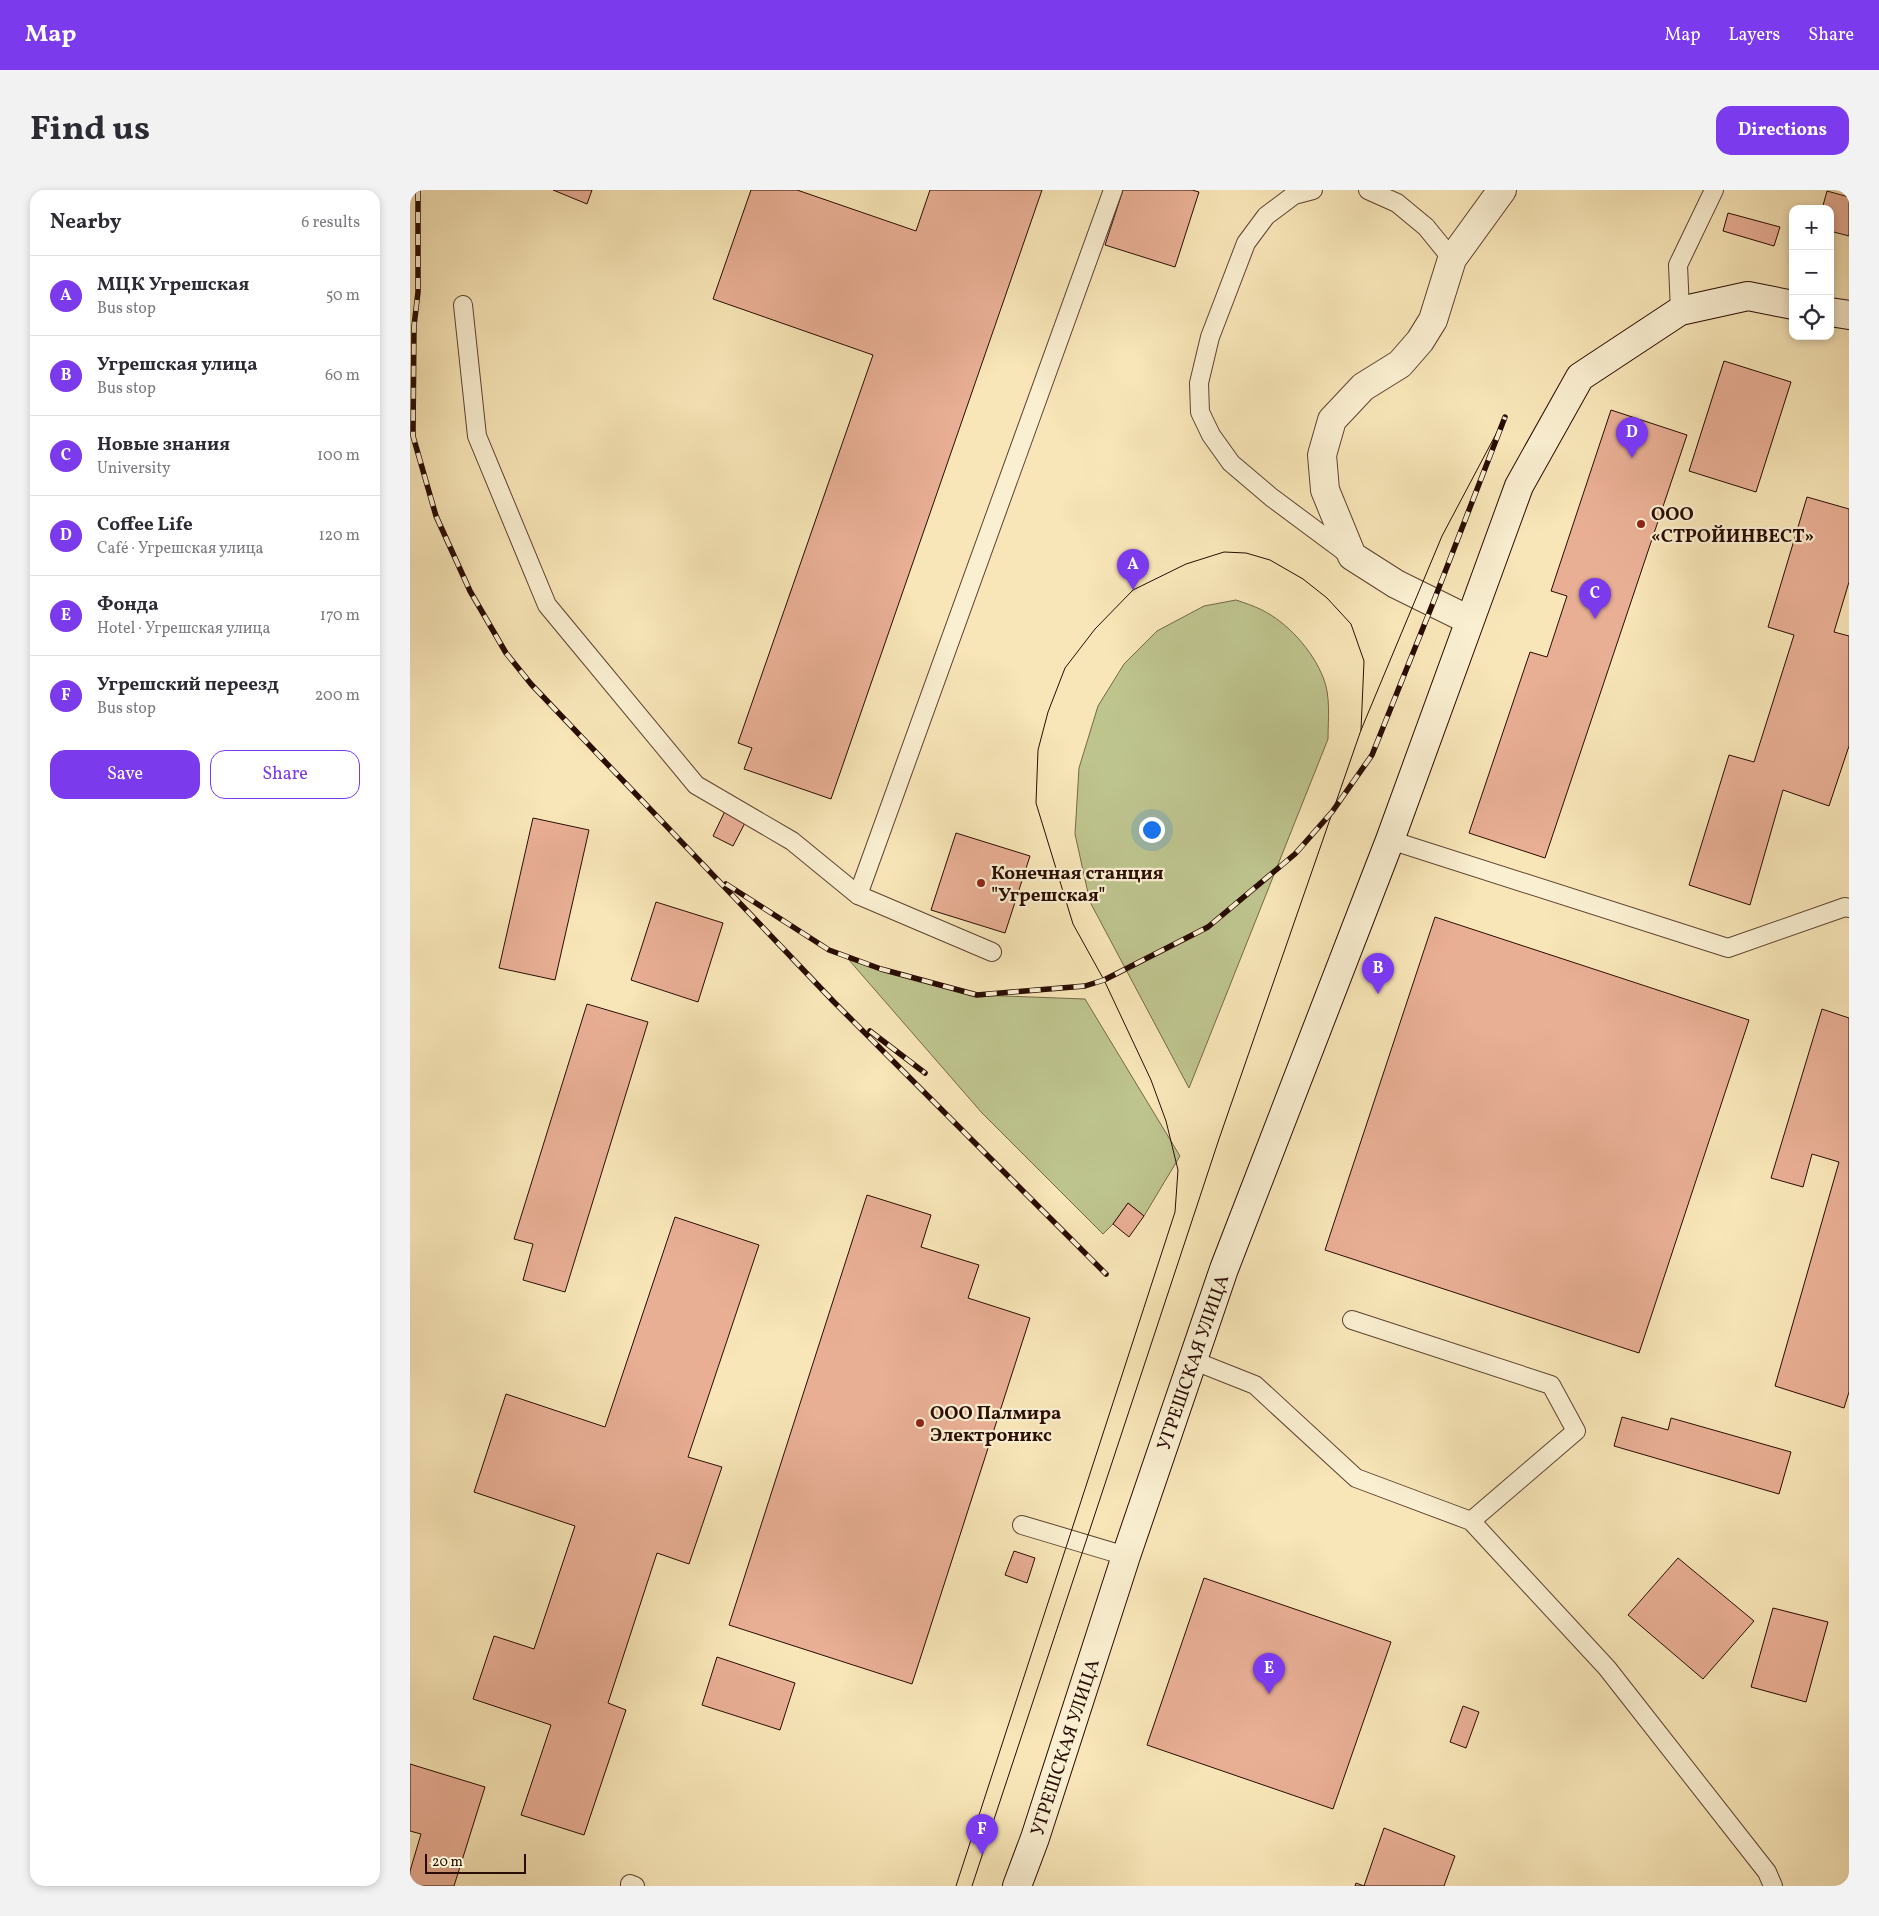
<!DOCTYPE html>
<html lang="en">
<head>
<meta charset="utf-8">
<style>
  body { margin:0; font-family:Vollkorn,serif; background:#f2f2f3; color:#2b2b33 }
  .controls { position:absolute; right:15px; top:15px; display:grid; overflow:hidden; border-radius:10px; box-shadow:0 2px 8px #0003 }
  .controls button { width:45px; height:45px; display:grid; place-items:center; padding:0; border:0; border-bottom:1px solid #e1e1e2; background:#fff; color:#2b2b33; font:25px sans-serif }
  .scale { position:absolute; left:15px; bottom:12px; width:101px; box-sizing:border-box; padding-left:5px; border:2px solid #290c02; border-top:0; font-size:14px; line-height:18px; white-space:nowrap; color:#290c02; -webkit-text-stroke:4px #faefd1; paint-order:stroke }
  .you { position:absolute; left:741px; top:639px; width:18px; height:18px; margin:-12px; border:4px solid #fff; border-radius:50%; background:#1a73e8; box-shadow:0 0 0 8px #1a73e833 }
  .badge { display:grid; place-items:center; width:32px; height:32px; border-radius:50%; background:#7c3aed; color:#fff; font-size:16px; font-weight:700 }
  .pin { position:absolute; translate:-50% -41px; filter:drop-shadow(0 1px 2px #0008) }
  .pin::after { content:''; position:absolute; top:26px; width:18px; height:15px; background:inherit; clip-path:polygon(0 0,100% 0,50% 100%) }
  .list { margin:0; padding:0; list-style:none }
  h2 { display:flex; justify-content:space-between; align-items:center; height:65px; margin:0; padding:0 20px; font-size:21px }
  h2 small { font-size:16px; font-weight:400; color:#7c7c81 }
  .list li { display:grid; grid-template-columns:32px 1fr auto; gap:15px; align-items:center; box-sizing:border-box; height:80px; padding:0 20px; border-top:1px solid #e1e1e2 }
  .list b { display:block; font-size:19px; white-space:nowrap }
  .list p { margin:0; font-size:16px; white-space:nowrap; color:#7c7c81 }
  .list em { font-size:16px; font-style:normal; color:#7c7c81 }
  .actions { display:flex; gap:10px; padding:15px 20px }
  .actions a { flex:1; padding:11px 0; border:1px solid #7c3aed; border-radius:15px; text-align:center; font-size:18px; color:#7c3aed }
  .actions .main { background:#7c3aed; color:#fff }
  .icon { flex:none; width:28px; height:28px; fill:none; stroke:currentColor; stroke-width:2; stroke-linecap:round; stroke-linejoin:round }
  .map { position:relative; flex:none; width:1439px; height:1696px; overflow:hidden; border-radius:15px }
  header { display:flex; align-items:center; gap:30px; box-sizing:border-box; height:70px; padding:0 25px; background:#7c3aed; color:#fff }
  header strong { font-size:24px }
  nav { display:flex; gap:28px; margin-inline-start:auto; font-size:18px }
  .intro { display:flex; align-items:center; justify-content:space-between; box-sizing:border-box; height:120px; padding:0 30px }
  h1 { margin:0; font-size:35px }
  .button { padding:12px 22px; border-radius:15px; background:#7c3aed; color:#fff; font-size:18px; font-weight:700 }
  main { display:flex; gap:30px; padding:0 30px }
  aside { flex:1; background:#fff; border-radius:15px; box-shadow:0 2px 8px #0003 }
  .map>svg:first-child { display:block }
</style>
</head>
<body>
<header>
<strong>Map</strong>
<nav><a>Map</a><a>Layers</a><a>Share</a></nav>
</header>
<div class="intro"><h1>Find us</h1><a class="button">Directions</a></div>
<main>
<aside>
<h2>Nearby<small>6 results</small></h2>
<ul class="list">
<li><span class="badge">A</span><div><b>МЦК Угрешская</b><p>Bus stop</p></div><em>50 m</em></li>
<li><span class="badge">B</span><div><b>Угрешская улица</b><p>Bus stop</p></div><em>60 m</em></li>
<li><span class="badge">C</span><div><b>Новые знания</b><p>University</p></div><em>100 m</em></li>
<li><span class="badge">D</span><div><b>Coffee Life</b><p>Café · Угрешская улица</p></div><em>120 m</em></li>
<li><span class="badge">E</span><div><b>Фонда</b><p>Hotel · Угрешская улица</p></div><em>170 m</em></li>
<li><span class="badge">F</span><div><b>Угрешский переезд</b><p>Bus stop</p></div><em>200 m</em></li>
</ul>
<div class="actions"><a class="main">Save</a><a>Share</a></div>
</aside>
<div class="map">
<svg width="1439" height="1696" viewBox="0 0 1439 1696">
  <rect width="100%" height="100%" fill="#f8e6b8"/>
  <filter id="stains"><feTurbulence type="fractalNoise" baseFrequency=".004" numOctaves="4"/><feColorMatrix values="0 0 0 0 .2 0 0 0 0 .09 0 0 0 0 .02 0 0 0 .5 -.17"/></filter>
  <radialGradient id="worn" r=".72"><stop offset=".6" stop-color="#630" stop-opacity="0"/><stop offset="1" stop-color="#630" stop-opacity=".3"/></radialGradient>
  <g fill="#bec48e" stroke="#746848">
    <path d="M 826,410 C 835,413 844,416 852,420 C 878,433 902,460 913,487 C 921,506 918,529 918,549 L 779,898 L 680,712 L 665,644 L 669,578 L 688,516 L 714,474 L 747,441 L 794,416 Z"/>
    <path d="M 439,770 L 567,805 L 675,809 L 770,966 L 734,1026 L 718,1013 L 703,1034 L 693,1044 L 572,923 Z"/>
  </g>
  <g fill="#e9af95" stroke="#290c02">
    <path d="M 143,0 L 182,0 L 177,14 Z"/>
    <path d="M 341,0 L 387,0 L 506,41 L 520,0 L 632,0 L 421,609 L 334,579 L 342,558 L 328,553 L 463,165 L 303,109 Z"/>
    <path d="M 713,0 L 782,0 L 789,2 L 765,77 L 695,55 Z"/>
    <path d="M 1417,1 L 1439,7 L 1439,46 L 1420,41 L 1420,19 L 1412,19 Z"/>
    <path d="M 1318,23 L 1370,37 L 1364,56 L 1313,41 Z"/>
    <path d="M 1314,171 L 1381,192 L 1346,302 L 1279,281 Z"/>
    <path d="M 1201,220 L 1277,245 L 1135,668 L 1059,643 L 1120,462 L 1137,467 L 1157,406 L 1141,401 Z"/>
    <path d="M 1397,307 L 1439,319 L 1439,392 L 1424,442 L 1439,446 L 1439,556 L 1419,616 L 1373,600 L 1340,715 L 1279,695 L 1319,565 L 1344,572 L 1384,445 L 1358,437 Z"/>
    <path d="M 315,621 L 336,631 L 323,656 L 303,646 Z"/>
    <path d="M 123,628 L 179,640 L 145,790 L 89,778 Z"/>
    <path d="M 546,643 L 620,666 L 595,743 L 521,720 Z"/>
    <path d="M 246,712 L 313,733 L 288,812 L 221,790 Z"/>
    <path d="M 1025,727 L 1339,830 L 1229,1163 L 915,1060 Z"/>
    <path d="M 177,814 L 238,832 L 155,1102 L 113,1090 L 123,1054 L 104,1049 Z"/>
    <path d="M 1412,819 L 1439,828 L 1439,1202 L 1434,1218 L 1365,1196 L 1429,972 L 1402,964 L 1393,997 L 1361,988 Z"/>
    <path d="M 457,1005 L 521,1025 L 511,1057 L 569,1075 L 558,1108 L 620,1128 L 502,1494 L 319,1435 Z"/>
    <path d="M 718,1013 L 734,1026 L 719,1047 L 703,1034 Z"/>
    <path d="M 265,1027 L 349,1055 L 278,1267 L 312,1277 L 279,1374 L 247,1363 L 198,1513 L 216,1520 L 174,1645 L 111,1625 L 141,1535 L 63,1509 L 84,1446 L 124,1459 L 165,1336 L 64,1302 L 96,1204 L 195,1237 Z"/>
    <path d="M 1212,1227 L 1258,1240 L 1261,1228 L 1381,1262 L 1369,1304 L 1204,1256 Z"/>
    <path d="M 604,1361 L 625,1368 L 617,1393 L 595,1385 Z"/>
    <path d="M 1268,1368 L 1344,1431 L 1293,1489 L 1218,1425 Z"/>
    <path d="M 794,1388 L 981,1452 L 923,1619 L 737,1555 Z"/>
    <path d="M 1363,1418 L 1418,1432 L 1396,1512 L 1341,1497 Z"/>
    <path d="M 307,1467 L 385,1493 L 370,1540 L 292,1515 Z"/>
    <path d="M 1053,1516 L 1069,1522 L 1056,1558 L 1040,1552 Z"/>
    <path d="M 0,1574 L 75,1597 L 44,1696 L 0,1696 L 0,1681 L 11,1644 L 0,1641 Z"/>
    <path d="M 974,1638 L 1045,1666 L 1034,1696 L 945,1696 L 946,1693 L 954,1696 Z"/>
  </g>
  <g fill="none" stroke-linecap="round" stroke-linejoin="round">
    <g stroke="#5d4230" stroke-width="20">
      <g id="lane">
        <path d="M 903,0 L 884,5 L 856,26 L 836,53 L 800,147 L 789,193 L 790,222 L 801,245 L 821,273 L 861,307 L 939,365"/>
        <path d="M 958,0 L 987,13 L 1016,37 L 1042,69"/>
        <path d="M 53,115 L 67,246 L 137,415 L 286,595 L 382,651 L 448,705 L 582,762"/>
        <path d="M 1270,121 L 1268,75 L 1304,0"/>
        <path d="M 980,650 L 1318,758 L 1435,717 L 1439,718"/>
        <path d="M 448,705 L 703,0"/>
        <path d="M 942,1130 L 1141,1195 L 1166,1241 L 1061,1331"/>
        <path d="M 782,1170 L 845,1195 L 946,1288 L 1061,1331 L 1197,1478 L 1357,1682 L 1363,1696"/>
        <path d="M 612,1335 L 716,1366"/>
        <path d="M 220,1694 L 225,1696"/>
      </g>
    </g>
    <g stroke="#5d4230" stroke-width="30">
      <path id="street" d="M 1059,430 L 986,394 L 942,366 L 915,300 L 912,265 L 922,230 L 953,197 L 990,174 L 1010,151 L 1023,130 L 1042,69 L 1092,0"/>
    </g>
    <g stroke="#290c02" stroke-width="30">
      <g id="secondary">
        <path d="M 1420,122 L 1439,125"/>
        <path d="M 607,1696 L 625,1648 L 716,1366 L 814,1079 L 980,650 L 1109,296 L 1170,187 L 1270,121 L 1338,106 L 1383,115"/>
      </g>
    </g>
    <use href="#lane" stroke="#faefd1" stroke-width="18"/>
    <use href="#street" stroke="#faefd1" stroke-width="28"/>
    <use href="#secondary" stroke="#faefd1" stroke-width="28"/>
    <g stroke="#290c02" stroke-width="1">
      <path d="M 546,1696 L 765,1022 L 768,980 L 756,931 L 741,890 L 694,790 L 663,734 L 626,613 L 628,560 L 638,522 L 655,478 L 685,439 L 723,400 L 776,374 L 814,362 L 836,363 L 860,370 L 893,389 L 917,408 L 941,434 L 954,471 L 951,540"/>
      <path d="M 562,1696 L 809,949 L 951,540 L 1032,346 L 1095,227"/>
    </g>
    <g stroke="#290c02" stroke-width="5.5">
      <g id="rail">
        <path d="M 8,0 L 8,102 L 4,136 L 3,246 L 26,326 L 60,401 L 96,463 L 121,494 L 423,811 L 696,1084"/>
        <path d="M 316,694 L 419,760 L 471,779 L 567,805 L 675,796 L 694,790 L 798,737 L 885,664 L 922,622 L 962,565 L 1023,413 L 1095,227"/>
        <path d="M 460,841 L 515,883"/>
      </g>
    </g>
    <use href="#rail" stroke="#faefd1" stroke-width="4" stroke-dasharray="11" stroke-linecap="butt"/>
  </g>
  <g fill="#8f2418" stroke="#faefd1" stroke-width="2">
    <circle cx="1231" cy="334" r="5"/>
    <circle cx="571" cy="693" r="5"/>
    <circle cx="510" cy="1233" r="5"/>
  </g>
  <g text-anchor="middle" stroke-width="4.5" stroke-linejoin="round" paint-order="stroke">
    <g font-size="19" font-weight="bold" fill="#290c02" stroke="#faefd1" text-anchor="start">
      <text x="1241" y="330">ООО<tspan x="1241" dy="22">«СТРОЙИНВЕСТ»</tspan></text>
      <text x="581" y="689">Конечная станция<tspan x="581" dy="22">"Угрешская"</tspan></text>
      <text x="520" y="1229">ООО Палмира<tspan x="520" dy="22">Электроникс</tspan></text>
    </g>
    <g font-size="19" fill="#290c02" stroke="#faefd1">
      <text transform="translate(782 1172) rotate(-71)" y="7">УГРЕШСКАЯ УЛИЦА</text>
      <text transform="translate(654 1557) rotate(-72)" y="7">УГРЕШСКАЯ УЛИЦА</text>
    </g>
  </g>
  <rect width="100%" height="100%" filter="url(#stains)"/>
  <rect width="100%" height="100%" fill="url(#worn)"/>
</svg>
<div class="controls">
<button>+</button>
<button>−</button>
<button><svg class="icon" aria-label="locate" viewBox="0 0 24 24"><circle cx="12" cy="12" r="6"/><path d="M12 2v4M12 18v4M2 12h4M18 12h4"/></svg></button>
</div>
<div class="scale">20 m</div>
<div class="you"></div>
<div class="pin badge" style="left:723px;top:400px">A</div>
<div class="pin badge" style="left:968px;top:804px">B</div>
<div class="pin badge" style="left:1185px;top:429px">C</div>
<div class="pin badge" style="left:1222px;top:268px">D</div>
<div class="pin badge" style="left:859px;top:1504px">E</div>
<div class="pin badge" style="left:572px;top:1665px">F</div>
</div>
</main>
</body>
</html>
